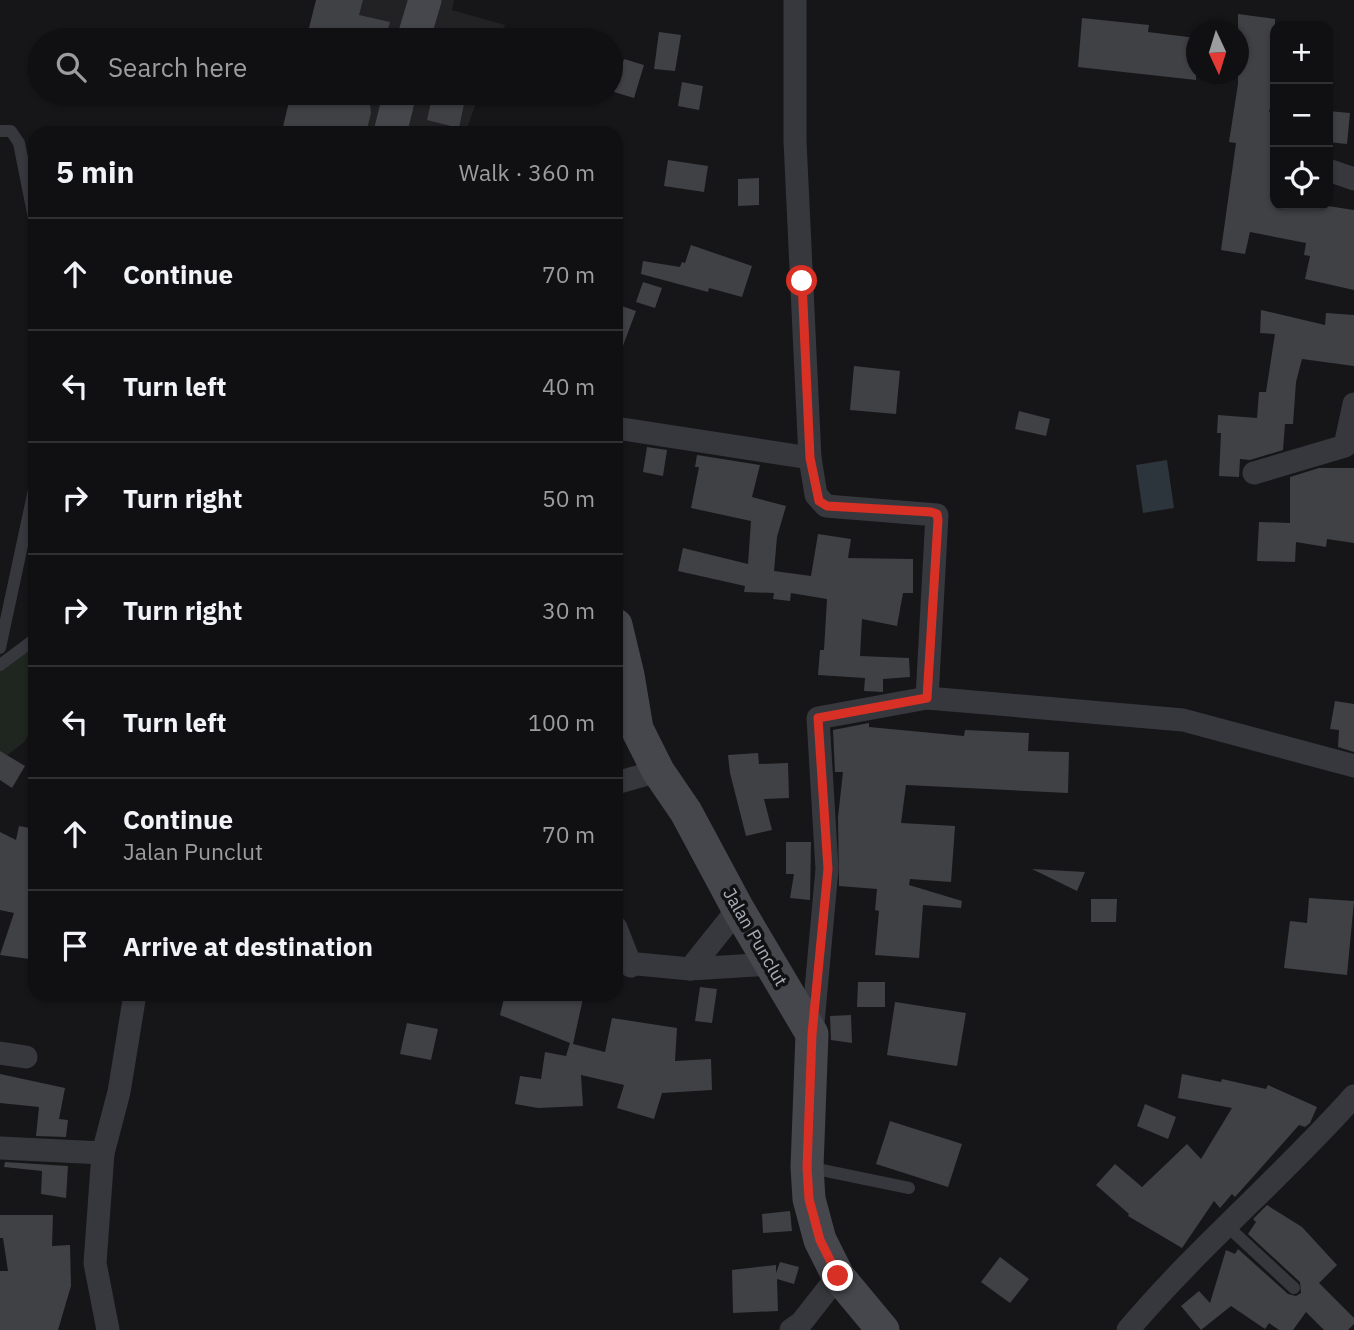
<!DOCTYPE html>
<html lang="en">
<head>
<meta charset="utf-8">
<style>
  body { margin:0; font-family:"IBM Plex Sans",sans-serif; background:#1e1e20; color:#f1f3f6 }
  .controls { position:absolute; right:21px; top:21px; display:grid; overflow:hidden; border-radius:14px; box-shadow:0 2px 5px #0004 }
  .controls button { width:63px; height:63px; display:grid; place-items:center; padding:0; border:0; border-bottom:2px solid #303032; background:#101012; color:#f1f3f6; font:35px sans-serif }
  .compass { position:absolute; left:1186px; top:21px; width:63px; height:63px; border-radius:50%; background:#101012; box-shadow:0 2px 5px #0004; rotate:176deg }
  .stop { position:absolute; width:21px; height:21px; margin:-16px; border:5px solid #d93025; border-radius:50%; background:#fff }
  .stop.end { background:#d93025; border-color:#fff; box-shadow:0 2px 7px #0008 }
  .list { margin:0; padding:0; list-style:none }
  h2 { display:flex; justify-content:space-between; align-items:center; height:91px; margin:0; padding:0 28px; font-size:30px }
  h2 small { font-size:23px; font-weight:400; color:#9c9d9f }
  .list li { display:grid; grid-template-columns:46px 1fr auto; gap:21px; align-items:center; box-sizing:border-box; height:112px; padding:0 28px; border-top:2px solid #303032 }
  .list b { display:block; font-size:26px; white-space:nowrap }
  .list p { margin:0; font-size:23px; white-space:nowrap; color:#9c9d9f }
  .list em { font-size:23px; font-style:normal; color:#9c9d9f }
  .icon { flex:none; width:38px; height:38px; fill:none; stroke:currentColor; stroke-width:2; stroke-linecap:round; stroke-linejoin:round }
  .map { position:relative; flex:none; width:1354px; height:1330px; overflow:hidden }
  .search { position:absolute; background:#101012; box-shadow:0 2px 5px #0004; left:28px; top:28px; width:595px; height:77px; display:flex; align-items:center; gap:18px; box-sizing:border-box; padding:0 24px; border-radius:38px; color:#9c9d9f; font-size:26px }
  .panel { position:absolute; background:#101012; box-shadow:0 2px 5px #0004; left:28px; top:126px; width:595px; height:875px; border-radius:21px }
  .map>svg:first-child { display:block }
</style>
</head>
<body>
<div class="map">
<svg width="1354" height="1330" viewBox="0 0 1354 1330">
  <rect width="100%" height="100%" fill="#161618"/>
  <g fill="#222225">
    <path d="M 355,0 L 454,0 L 452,10 L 505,25 L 500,40 L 349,40 Z"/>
    <path d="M 339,93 L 480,93 L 465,133 L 331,133 Z"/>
  </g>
  <path fill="#1e261f" d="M 35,628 L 35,725 L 24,742 L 0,761 L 0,668 Z"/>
  <path fill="#2c353c" d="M 1167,460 L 1174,508 L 1143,513 L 1136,465 Z"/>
  <g fill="#404145">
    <path d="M 316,0 L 363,0 L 359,15 L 390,22 L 385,40 L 306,40 Z"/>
    <path d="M 1238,14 L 1275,19 L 1275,90 L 1269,112 L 1275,113 L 1275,205 L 1321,205 L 1354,210 L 1354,290 L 1305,279 L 1310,256 L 1304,255 L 1306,243 L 1250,232 L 1245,254 L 1221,250 L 1236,143 L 1229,142 L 1238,84 Z"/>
    <path d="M 1082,18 L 1149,25 L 1148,32 L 1196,38 L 1196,80 L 1078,67 Z"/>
    <path d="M 659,32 L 681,35 L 675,71 L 654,69 Z"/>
    <path d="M 624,59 L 644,65 L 634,98 L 614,92 Z"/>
    <path d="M 682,82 L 703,86 L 699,110 L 678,106 Z"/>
    <path d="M 291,93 L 369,93 L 371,113 L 366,133 L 282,131 Z"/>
    <path d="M 432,97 L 464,104 L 459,128 L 427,120 Z"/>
    <path d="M 1328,111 L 1350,113 L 1347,144 L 1328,142 Z"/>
    <path d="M 668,160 L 708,166 L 704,192 L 664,186 Z"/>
    <path d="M 759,178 L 759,205 L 738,206 L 738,179 Z"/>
    <path d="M 691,245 L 752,266 L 742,297 L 709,288 L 708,292 L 641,274 L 643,261 L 680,267 L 682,262 L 685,263 Z"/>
    <path d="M 643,282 L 662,288 L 655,308 L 636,302 Z"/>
    <path d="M 616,304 L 636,311 L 618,359 L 616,358 Z"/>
    <path d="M 1261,310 L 1325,325 L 1326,313 L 1354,315 L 1354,366 L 1302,359 L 1296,382 L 1293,424 L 1285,424 L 1283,450 L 1250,460 L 1240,459 L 1239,477 L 1219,476 L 1221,433 L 1217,433 L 1218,415 L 1257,418 L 1259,392 L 1266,392 L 1275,334 L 1260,333 Z"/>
    <path d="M 854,366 L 900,371 L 896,414 L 850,410 Z"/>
    <path d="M 1019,411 L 1050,419 L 1046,436 L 1015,429 Z"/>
    <path d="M 647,447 L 667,450 L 663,476 L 643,472 Z"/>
    <path d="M 697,455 L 760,465 L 752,497 L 786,506 L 777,537 L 774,571 L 811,576 L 818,534 L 851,539 L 848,558 L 913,559 L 913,593 L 903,593 L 897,626 L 862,619 L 860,656 L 909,658 L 910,677 L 883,679 L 883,692 L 864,691 L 865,678 L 818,675 L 820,650 L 824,650 L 827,599 L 791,593 L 790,601 L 773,599 L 774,593 L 744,592 L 745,586 L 678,571 L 683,548 L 748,564 L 751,521 L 691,508 L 699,467 L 695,467 Z"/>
    <path d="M 1319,468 L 1354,468 L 1354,543 L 1327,539 L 1326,547 L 1296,542 L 1295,562 L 1257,561 L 1259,522 L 1290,523 L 1290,477 Z"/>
    <path d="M 1335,701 L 1354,704 L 1354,752 L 1338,747 L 1339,730 L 1330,729 Z"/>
    <path d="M 869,723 L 869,727 L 964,736 L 965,730 L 1029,733 L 1028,751 L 1069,752 L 1068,793 L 906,785 L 901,823 L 955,826 L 951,882 L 910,879 L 909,885 L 962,901 L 961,908 L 923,905 L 919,958 L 875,955 L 879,911 L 875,910 L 877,889 L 839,886 L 838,817 L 843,772 L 835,772 L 833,730 Z"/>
    <path d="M 0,751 L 25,766 L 12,788 L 0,780 Z"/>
    <path d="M 758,753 L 759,764 L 788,763 L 789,798 L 764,799 L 772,830 L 746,836 L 730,773 L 728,755 Z"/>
    <path d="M 19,826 L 35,829 L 35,874 L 30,898 L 35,900 L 35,933 L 29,959 L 0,955 L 14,913 L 0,910 L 0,832 L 16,840 Z"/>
    <path d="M 786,842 L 811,842 L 810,900 L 790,898 L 794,874 L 786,874 Z"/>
    <path d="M 1032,869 L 1085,872 L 1077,891 Z"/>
    <path d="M 1309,898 L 1354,901 L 1347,975 L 1284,968 L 1290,921 L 1307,923 Z"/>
    <path d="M 1091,899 L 1117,899 L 1116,922 L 1091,922 Z"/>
    <path d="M 858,982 L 885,982 L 885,1007 L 857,1007 Z"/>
    <path d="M 700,987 L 717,989 L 712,1023 L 695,1021 Z"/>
    <path d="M 505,994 L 584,994 L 573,1044 L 605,1052 L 612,1018 L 677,1028 L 675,1061 L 711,1059 L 712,1090 L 662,1093 L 654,1119 L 617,1108 L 624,1085 L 581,1075 L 583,1106 L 538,1108 L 515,1104 L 520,1076 L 541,1079 L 545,1052 L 566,1056 L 570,1043 L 500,1015 Z"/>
    <path d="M 895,1002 L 966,1013 L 957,1066 L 887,1055 Z"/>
    <path d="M 851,1015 L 852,1043 L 831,1040 L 830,1016 Z"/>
    <path d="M 407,1023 L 438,1029 L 431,1060 L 400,1054 Z"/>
    <path d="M 0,1074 L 65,1088 L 59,1119 L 68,1120 L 66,1137 L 36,1136 L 39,1107 L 0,1103 Z"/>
    <path d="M 1182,1074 L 1221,1082 L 1222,1079 L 1266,1089 L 1268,1085 L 1317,1107 L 1310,1123 L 1305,1127 L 1299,1125 L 1235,1197 L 1232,1194 L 1220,1208 L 1214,1201 L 1182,1248 L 1128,1216 L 1129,1214 L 1096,1185 L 1115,1164 L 1142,1187 L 1187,1144 L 1201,1159 L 1232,1108 L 1178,1098 Z"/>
    <path d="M 1145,1104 L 1176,1117 L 1168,1139 L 1137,1126 Z"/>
    <path d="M 890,1121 L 962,1144 L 948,1187 L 876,1164 Z"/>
    <path d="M 5,1162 L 68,1166 L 66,1198 L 41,1194 L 42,1171 L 4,1167 Z"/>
    <path d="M 1267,1205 L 1302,1227 L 1337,1265 L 1319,1283 L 1354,1318 L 1354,1324 L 1348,1330 L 1324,1330 L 1306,1312 L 1293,1330 L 1279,1330 L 1269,1323 L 1265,1329 L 1231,1306 L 1201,1330 L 1181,1306 L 1199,1291 L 1210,1303 L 1226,1250 L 1235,1254 L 1238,1249 L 1288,1294 L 1296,1296 L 1301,1293 L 1300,1282 L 1248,1234 L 1256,1222 L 1253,1219 Z"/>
    <path d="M 790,1211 L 792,1231 L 763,1233 L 762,1214 Z"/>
    <path d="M 0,1215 L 53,1215 L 52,1246 L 70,1245 L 71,1286 L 58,1330 L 0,1330 L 0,1271 L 8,1271 L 3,1238 L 0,1238 Z"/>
    <path d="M 1000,1257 L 1029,1279 L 1010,1303 L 981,1282 Z"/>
    <path d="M 780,1262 L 799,1267 L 794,1284 L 777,1279 L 778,1311 L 733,1313 L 732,1270 L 776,1265 L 776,1273 Z"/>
  </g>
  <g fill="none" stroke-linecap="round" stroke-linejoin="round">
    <g stroke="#37383d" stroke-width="12">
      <path d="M 0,131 L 11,131 L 19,143 L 35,223"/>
      <path d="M 0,648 L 35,485"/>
      <path d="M 0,665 L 35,639"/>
      <path d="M 807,1167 L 909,1188"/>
      <path d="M 1227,1226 L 1294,1288"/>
    </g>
    <g stroke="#37383d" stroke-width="23">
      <path d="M 795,0 L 795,141 L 810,458 L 816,495 L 826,506 L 937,515 L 927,698"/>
      <path d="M 1328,170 L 1354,179"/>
      <path d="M 616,428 L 810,458"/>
      <path d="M 1254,473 L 1345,446 L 1354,404"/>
      <path d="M 616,783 L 658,771"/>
      <path d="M 616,928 L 631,966"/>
      <path d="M 616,962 L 690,969 L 771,964"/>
      <path d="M 690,969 L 738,909"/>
      <path d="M 812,1034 L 827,869 L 818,718 L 927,698 L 1183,720 L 1354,766"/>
      <path d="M 0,1053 L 26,1057"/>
      <path d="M 0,1148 L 103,1153"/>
      <path d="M 108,1330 L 95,1263 L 103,1153 L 119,1092 L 135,994"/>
      <path d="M 791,1330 L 801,1323 L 838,1276"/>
      <path d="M 1128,1330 C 1198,1247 1282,1177 1354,1096"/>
    </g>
    <g stroke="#45474d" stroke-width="33">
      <path d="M 413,40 L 425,0"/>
      <path d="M 390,133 L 400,93"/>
      <path d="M 616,625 L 628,675 L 637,729 L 658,771 L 686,812 L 738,909 L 812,1034 L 807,1167 L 809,1199 L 820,1240 L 838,1276 L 883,1330"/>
    </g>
  </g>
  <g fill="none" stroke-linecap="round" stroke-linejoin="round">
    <path stroke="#d93025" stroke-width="9" d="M 802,281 L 810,458 L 819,501 L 827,506 L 931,512 L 937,514 L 938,520 L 927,698 L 818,718 L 828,869 L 812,1034 L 807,1167 L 809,1199 L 820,1240 L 838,1276"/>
  </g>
  <g text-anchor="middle" stroke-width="7" stroke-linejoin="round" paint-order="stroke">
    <g font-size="18" fill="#a8adb8" stroke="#111113">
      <text transform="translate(755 937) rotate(60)" y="6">Jalan Punclut</text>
    </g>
  </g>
</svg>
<div class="controls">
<button>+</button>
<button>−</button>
<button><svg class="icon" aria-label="locate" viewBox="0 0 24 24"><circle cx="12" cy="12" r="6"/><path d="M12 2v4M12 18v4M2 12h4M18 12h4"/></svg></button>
</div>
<svg class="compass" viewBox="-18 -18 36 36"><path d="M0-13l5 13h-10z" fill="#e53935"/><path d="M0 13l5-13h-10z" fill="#9c9d9f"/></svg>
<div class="stop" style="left:802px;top:281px"></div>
<div class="stop end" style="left:838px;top:1276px"></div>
<div class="search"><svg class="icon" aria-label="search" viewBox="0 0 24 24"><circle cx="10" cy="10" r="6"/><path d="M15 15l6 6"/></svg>Search here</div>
<section class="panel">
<h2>5 min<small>Walk · 360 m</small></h2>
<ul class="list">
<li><svg class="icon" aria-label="ahead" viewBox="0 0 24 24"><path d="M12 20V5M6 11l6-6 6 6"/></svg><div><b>Continue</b></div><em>70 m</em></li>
<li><svg class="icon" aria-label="left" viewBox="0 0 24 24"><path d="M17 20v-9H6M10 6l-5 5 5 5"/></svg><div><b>Turn left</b></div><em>40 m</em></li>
<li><svg class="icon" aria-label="right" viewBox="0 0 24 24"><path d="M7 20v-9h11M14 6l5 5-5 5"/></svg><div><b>Turn right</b></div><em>50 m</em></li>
<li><svg class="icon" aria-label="right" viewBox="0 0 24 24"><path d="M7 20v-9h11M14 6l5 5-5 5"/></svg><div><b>Turn right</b></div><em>30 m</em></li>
<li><svg class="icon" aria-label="left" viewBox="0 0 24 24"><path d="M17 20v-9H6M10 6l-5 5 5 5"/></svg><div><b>Turn left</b></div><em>100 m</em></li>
<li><svg class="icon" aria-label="ahead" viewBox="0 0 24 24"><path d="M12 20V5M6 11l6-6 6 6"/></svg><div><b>Continue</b><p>Jalan Punclut</p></div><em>70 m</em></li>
<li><svg class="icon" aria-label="arrive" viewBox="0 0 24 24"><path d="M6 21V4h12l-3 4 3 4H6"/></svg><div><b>Arrive at destination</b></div></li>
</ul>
</section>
</div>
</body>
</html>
